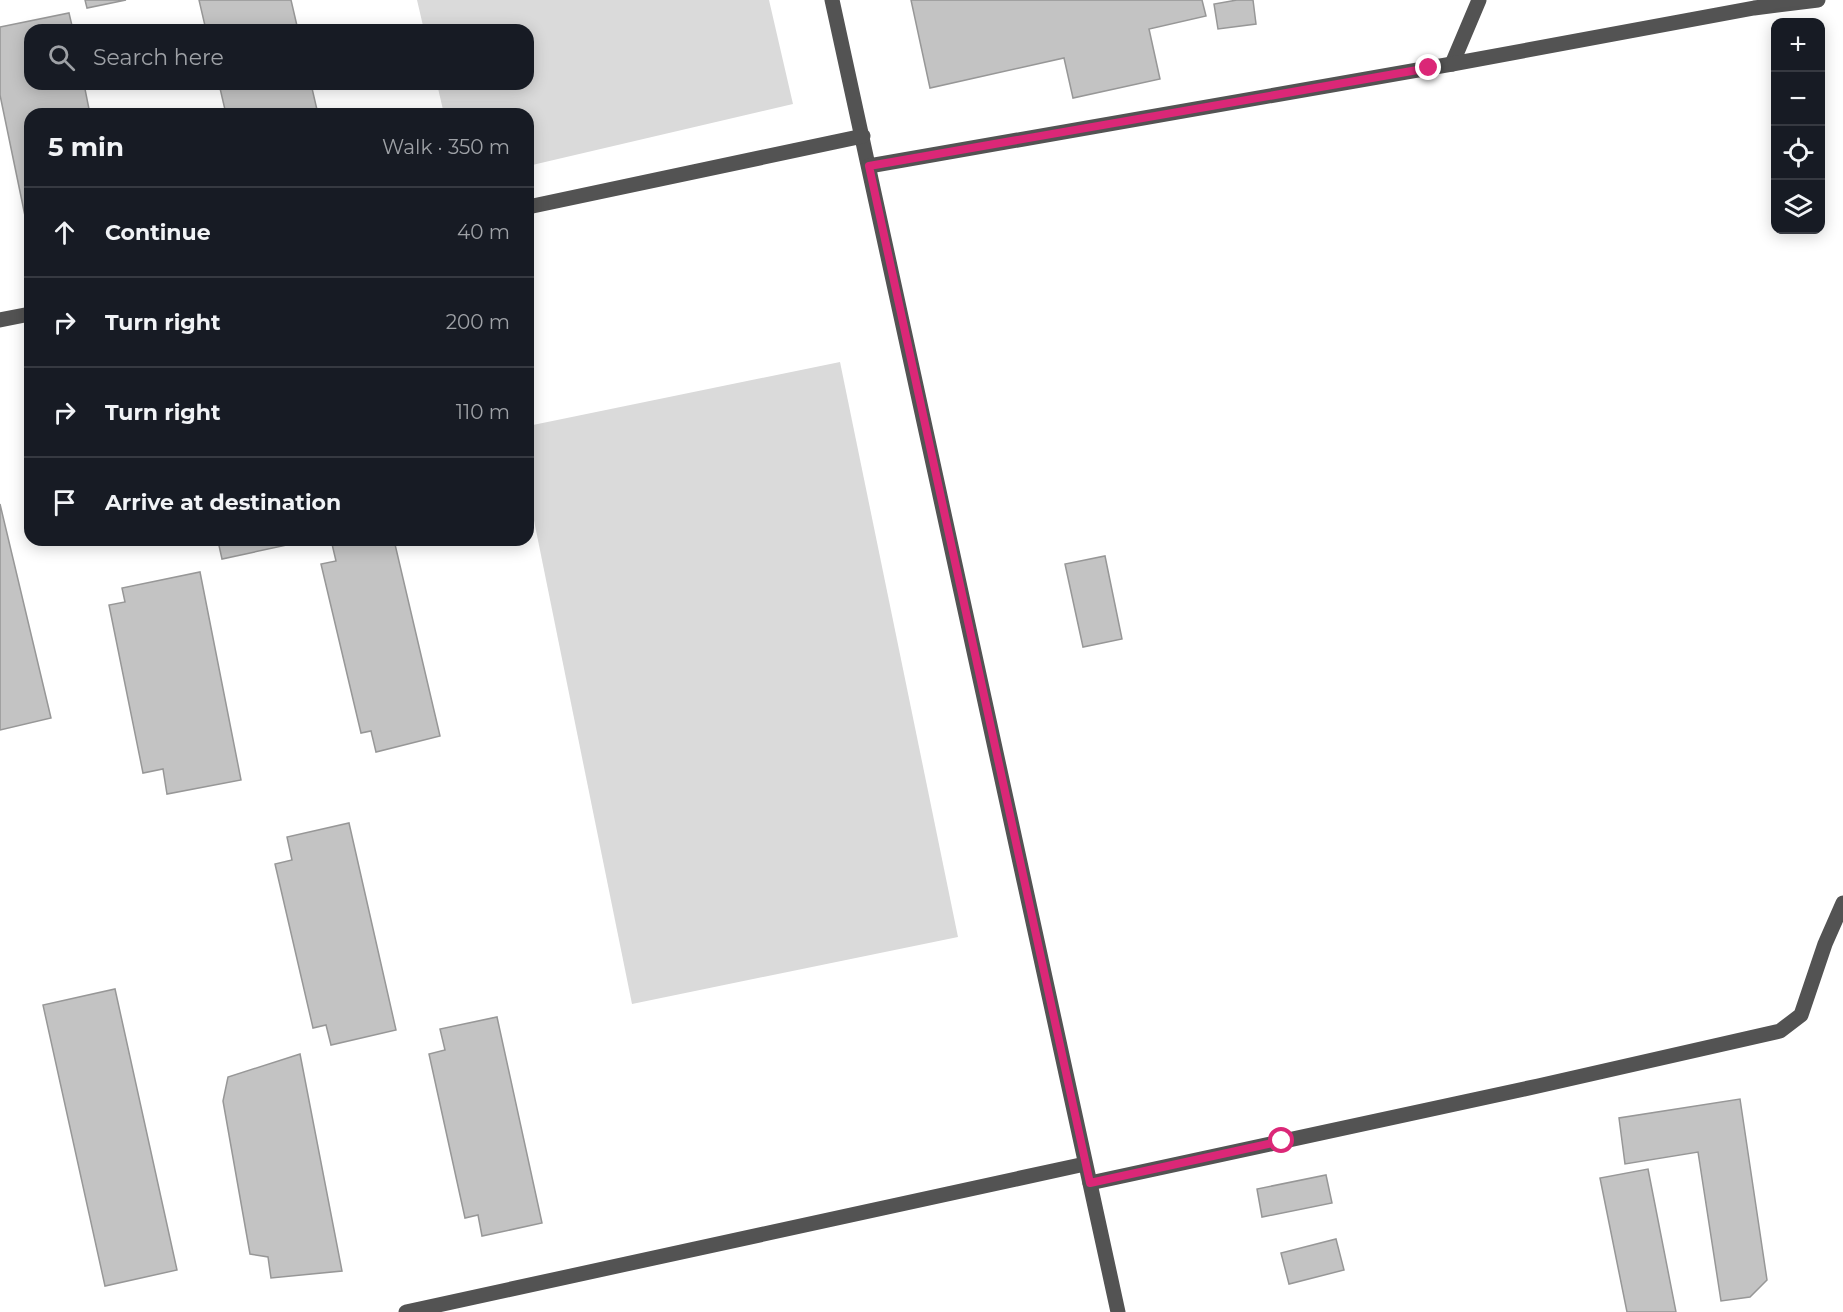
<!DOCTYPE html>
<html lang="en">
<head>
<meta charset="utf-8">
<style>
  body { margin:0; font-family:Montserrat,sans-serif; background:#20242c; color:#f1f3f6 }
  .controls { position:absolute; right:18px; top:18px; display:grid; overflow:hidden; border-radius:12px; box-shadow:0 3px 15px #0003 }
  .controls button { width:54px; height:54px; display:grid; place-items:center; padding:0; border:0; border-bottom:2px solid #363941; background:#171b24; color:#f1f3f6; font:30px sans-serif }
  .stop { position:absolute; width:18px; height:18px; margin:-14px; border:4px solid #db2777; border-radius:50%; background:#fff }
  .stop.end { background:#db2777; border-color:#fff; box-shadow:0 2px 6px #0008 }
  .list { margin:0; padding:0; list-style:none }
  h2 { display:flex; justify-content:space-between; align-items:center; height:78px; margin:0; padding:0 24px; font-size:26px }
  h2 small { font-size:20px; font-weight:400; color:#9ea1a6 }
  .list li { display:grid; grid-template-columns:39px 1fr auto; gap:18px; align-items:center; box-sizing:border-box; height:90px; padding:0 24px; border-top:2px solid #363941 }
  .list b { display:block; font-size:22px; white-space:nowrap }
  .list em { font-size:20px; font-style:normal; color:#9ea1a6 }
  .icon { flex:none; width:33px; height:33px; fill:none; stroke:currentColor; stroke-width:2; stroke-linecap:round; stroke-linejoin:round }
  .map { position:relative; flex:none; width:1843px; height:1312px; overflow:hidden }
  .search { position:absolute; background:#171b24; box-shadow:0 3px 15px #0003; left:24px; top:24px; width:510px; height:66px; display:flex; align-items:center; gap:15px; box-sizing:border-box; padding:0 21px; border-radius:18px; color:#9ea1a6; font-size:22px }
  .panel { position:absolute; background:#171b24; box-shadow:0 3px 15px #0003; left:24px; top:108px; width:510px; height:438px; border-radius:18px }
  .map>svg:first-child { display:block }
</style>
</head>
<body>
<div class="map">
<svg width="1843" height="1312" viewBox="0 0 1843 1312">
  <rect width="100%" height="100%" fill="#fff"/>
  <g fill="#dadada">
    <path d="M 417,0 L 769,0 L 793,104 L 528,166 L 528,114 L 444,114 L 437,84 L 528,84 L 528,30 L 424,30 Z"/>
    <path d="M 840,362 L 958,937 L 632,1004 L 528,491 L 528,426 Z"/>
  </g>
  <g fill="#c3c3c3" stroke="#979797" stroke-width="1.5">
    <path d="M 85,0 L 126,0 L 87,8 Z"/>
    <path d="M 199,0 L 291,0 L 298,30 L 206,30 Z"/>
    <path d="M 911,0 L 1202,0 L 1206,16 L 1149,29 L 1160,79 L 1073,98 L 1064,58 L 930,88 Z"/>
    <path d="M 1237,0 L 1253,0 L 1256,24 L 1218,29 L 1214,4 Z"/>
    <path d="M 69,13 L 73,30 L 30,30 L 30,84 L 84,84 L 90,114 L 30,114 L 30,240 L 0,95 L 0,27 Z"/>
    <path d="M 219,84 L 311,84 L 318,114 L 226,114 Z"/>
    <path d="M 0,504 L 51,718 L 0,730 Z"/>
    <path d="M 206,540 L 286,540 L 287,545 L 222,559 L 218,541 L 206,543 Z"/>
    <path d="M 350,540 L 394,540 L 440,736 L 376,752 L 371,731 L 361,733 L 321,564 L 336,561 L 332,544 Z"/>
    <path d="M 1105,556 L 1122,639 L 1083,647 L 1065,564 Z"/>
    <path d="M 200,572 L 241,780 L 167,794 L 163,769 L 143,773 L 109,605 L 125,602 L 122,588 Z"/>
    <path d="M 349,823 L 396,1030 L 331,1045 L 326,1025 L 313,1028 L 275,864 L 292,860 L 287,837 Z"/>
    <path d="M 115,989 L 177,1270 L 105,1286 L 43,1005 Z"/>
    <path d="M 497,1017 L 542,1223 L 482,1236 L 478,1215 L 465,1218 L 429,1054 L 445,1050 L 440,1029 Z"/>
    <path d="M 300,1054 L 342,1271 L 271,1278 L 268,1257 L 250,1254 L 223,1101 L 228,1077 Z"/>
    <path d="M 1740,1099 L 1767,1280 L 1750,1297 L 1721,1301 L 1698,1152 L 1625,1164 L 1619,1118 Z"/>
    <path d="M 1648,1169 L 1676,1312 L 1627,1312 L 1600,1178 Z"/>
    <path d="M 1326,1175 L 1332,1203 L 1262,1217 L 1257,1189 Z"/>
    <path d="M 1336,1239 L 1344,1270 L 1289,1284 L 1281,1253 Z"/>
  </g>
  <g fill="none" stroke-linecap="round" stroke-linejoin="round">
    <g stroke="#535353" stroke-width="15">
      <path d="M 832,0 L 1118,1312"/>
      <path d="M 1452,64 L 1479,0"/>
      <path d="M 869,166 L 1452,64 L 1754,8 L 1818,0"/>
      <path d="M 528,207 L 863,136"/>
      <path d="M 0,320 L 30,314"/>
      <path d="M 1090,1183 L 1538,1086 L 1780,1031 L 1801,1015 L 1825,944 L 1843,903"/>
      <path d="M 406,1312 L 1085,1164"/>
    </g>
  </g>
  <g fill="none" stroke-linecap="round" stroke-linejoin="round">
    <path stroke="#db2777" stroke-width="8" d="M 1282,1141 L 1090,1183 L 869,166 L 1429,68"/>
  </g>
</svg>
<div class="controls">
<button>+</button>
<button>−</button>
<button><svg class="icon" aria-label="locate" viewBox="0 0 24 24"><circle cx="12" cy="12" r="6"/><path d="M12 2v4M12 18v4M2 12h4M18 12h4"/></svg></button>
<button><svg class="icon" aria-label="layers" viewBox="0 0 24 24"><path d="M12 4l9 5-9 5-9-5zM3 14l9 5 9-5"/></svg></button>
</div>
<div class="stop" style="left:1282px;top:1141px"></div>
<div class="stop end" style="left:1429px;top:68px"></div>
<div class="search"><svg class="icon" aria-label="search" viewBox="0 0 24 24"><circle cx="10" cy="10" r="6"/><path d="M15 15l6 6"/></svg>Search here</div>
<section class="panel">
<h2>5 min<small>Walk · 350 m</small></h2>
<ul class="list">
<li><svg class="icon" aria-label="ahead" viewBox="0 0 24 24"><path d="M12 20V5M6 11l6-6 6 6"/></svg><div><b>Continue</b></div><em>40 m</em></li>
<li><svg class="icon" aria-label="right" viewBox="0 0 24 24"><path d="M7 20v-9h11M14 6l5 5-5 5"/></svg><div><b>Turn right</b></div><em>200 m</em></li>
<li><svg class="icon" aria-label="right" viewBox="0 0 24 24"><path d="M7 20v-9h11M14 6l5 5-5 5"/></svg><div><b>Turn right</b></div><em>110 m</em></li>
<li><svg class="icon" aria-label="arrive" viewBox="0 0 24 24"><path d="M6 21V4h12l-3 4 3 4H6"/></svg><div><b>Arrive at destination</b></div></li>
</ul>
</section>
</div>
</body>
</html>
